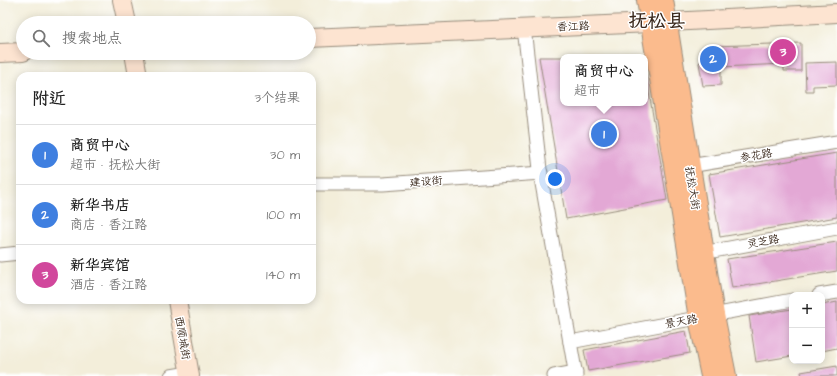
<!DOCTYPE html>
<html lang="zh">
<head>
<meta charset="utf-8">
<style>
  body { margin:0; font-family:"Architects Daughter","LXGW WenKai TC",sans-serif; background:#f2f2f2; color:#222 }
  .controls { position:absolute; right:12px; bottom:12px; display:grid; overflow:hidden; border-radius:8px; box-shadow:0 2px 10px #0003 }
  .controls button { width:36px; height:36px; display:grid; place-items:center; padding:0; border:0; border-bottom:1px solid #e0e0e0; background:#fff; color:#222; font:20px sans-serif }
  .you { position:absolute; left:555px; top:179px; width:14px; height:14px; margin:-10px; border:3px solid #fff; border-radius:50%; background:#1a73e8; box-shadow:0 0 0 6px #1a73e833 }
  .badge { display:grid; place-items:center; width:26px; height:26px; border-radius:50%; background:#7c3aed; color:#fff; font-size:13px; font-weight:700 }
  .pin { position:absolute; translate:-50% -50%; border:2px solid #fff; box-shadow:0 1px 4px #0006 }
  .popup { position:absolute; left:560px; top:54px; width:88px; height:52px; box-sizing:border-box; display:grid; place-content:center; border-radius:8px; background:#fff; filter:drop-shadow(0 1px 3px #0005); font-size:13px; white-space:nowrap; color:#767676 }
  .popup b { font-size:15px; color:#222 }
  .popup::after { content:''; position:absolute; left:50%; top:100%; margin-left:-8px; border:8px solid transparent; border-top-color:#fff }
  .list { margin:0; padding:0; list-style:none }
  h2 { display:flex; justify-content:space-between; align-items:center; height:52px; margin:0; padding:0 16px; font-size:17px }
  h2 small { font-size:13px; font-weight:400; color:#767676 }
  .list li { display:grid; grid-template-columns:26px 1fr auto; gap:12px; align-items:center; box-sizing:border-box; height:60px; padding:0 16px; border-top:1px solid #e0e0e0 }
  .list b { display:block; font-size:15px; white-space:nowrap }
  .list p { margin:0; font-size:13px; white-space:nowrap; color:#767676 }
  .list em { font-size:13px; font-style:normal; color:#767676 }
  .icon { flex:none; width:22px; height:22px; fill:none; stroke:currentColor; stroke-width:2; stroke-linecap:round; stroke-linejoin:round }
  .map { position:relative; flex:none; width:837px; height:376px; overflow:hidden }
  .search { position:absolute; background:#fff; box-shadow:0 2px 10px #0003; left:16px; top:16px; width:300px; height:44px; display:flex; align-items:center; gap:10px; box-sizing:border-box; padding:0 14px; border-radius:22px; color:#767676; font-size:15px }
  .panel { position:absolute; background:#fff; box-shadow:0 2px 10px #0003; left:16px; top:72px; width:300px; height:232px; border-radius:12px }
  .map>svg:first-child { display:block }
</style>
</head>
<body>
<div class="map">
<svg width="837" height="376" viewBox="0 0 837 376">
  <rect width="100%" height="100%" fill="#fff"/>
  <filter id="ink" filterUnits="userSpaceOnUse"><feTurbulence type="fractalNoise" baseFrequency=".025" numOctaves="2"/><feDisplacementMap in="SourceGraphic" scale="8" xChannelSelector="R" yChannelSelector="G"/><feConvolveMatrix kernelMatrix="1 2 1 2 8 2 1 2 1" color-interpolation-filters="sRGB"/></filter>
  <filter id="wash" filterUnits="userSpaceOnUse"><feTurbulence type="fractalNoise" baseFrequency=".012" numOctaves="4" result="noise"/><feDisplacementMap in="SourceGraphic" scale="16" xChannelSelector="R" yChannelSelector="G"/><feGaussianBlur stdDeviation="0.9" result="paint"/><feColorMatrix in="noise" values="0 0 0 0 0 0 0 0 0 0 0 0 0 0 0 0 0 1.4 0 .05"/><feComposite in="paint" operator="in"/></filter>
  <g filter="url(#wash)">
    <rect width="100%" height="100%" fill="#f3eeda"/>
    <g id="blocks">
      <g fill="#e3a8d5">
        <path d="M 801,43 L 801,71 L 784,71 L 784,64 L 721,67 L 721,85 L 703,86 L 699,63 L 713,46 Z"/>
        <path d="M 539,57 L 563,57 L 563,103 L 645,103 L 646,74 L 667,200 L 566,219 Z"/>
        <path d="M 837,62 L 837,85 L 813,86 L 813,91 L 806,91 L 805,63 Z"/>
        <path d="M 837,153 L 837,217 L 720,237 L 709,174 Z"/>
        <path d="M 837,242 L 837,271 L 732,288 L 727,259 Z"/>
        <path d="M 837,302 L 837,348 L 822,351 L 822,305 Z"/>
        <path d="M 792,309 L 792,356 L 756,362 L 749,316 Z"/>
        <path d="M 686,331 L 690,353 L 588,371 L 584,350 Z"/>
        <path d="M 837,366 L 837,376 L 802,376 L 801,372 Z"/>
      </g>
    </g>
  </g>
  <g filter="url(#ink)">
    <use href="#blocks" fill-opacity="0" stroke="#978c7c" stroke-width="1"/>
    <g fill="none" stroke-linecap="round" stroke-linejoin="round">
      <g stroke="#978c7c" stroke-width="15">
        <g id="street">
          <path d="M 524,28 L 541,178 L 576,376"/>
          <path d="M 683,167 L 837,142"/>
          <path d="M 312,184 L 383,184 L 541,173"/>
          <path d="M 697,254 L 837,228"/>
          <path d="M 0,255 L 20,253"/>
          <path d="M 819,295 L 837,292"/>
          <path d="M 570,342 L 792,300"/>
          <path d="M 171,376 L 189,373"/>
          <path d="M 554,376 L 576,372"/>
        </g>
      </g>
      <g stroke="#978c7c" stroke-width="20">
        <g id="secondary">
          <path d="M 122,0 L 127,23"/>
          <path d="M 309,38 L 651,23 L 837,13"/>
          <path d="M 0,53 L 23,52"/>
          <path d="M 134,53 L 138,76"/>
          <path d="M 177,300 L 190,376"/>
        </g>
      </g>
      <g stroke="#978c7c" stroke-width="22">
        <g id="primary">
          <path d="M 647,0 L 699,318 L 711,376"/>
          <path d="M 663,0 L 714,315 L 726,376"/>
        </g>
      </g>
      <use href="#street" stroke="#fff" stroke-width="13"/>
      <use href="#secondary" stroke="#fde4d1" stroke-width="18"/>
      <use href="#primary" stroke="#fbbb8d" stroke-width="20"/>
    </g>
  </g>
  <g text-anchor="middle" stroke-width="3" stroke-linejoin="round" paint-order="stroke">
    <g font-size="11" fill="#3b2a1e" stroke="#fff">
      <text transform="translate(573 26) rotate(-2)" y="4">香江路</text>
      <text transform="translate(756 155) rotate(-9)" y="4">参花路</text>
      <text transform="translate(426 181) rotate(-4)" y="4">建设街</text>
      <text transform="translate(693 188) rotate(81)" y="4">抚松大街</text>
      <text transform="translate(763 241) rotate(-10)" y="4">灵芝路</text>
      <text transform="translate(681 321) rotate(-11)" y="4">景天路</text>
      <text transform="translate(183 338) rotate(80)" y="4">西顺城街</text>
    </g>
    <g font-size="19" font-weight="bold" fill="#3b2a1e" stroke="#fff">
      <text x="657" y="27">抚松县</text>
    </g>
  </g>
</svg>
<div class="controls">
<button>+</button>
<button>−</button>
</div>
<div class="you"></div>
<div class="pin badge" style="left:604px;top:134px;background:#3f7fe0">1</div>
<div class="popup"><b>商贸中心</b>超市</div>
<div class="pin badge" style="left:713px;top:59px;background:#3f7fe0">2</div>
<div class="pin badge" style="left:783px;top:52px;background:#d1479c">3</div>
<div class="search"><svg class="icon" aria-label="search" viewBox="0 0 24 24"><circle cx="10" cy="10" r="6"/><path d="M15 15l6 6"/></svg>搜索地点</div>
<section class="panel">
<h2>附近<small>3个结果</small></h2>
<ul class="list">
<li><span class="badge" style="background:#3f7fe0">1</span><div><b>商贸中心</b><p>超市 · 抚松大街</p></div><em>30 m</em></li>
<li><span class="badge" style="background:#3f7fe0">2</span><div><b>新华书店</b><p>商店 · 香江路</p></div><em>100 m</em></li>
<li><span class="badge" style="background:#d1479c">3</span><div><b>新华宾馆</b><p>酒店 · 香江路</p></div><em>140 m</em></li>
</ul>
</section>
</div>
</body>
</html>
